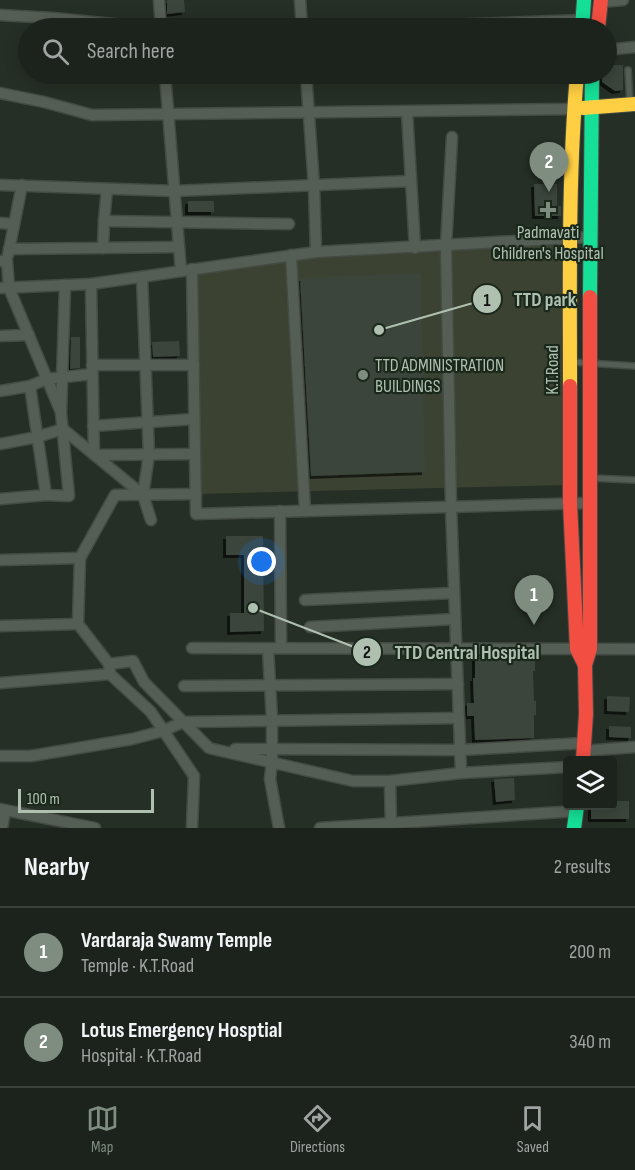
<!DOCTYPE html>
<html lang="en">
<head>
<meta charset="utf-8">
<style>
  body { margin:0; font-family:"Sofia Sans Condensed",sans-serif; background:#292f29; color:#f1f3f6 }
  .controls { position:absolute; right:18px; bottom:18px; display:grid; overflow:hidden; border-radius:6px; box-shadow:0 3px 15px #0003 }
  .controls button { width:54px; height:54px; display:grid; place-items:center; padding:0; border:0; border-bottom:2px solid #3a403b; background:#1c231c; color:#f1f3f6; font:30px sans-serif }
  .scale { position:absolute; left:18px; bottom:15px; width:136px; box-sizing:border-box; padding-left:6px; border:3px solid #afc0b0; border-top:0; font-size:16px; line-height:21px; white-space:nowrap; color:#afc0b0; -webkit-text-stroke:4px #1a281b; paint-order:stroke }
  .you { position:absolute; left:262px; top:562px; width:21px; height:21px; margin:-15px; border:4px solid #fff; border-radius:50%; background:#1a73e8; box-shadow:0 0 0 9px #1a73e833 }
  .badge { display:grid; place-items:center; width:39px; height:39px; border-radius:50%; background:#7f8d80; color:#fff; font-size:20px; font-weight:700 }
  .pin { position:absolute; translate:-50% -50px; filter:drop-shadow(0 2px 3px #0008) }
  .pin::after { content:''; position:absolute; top:32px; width:21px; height:18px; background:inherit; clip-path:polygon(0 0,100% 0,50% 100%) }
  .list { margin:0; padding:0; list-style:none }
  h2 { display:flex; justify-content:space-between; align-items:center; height:78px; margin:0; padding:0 24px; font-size:26px }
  h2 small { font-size:20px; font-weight:400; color:#a0a4a3 }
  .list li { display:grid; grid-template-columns:39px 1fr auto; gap:18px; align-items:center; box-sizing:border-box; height:90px; padding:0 24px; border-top:2px solid #3a403b }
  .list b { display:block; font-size:22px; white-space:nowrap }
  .list p { margin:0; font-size:20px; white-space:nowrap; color:#a0a4a3 }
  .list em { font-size:20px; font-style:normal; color:#a0a4a3 }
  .icon { flex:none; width:33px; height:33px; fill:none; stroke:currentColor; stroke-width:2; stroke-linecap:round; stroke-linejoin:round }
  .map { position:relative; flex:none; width:635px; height:828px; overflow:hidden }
  .search { position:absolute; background:#1c231c; box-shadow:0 3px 15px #0003; left:18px; right:18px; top:18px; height:66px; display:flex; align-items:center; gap:15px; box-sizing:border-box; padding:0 21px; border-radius:33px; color:#a0a4a3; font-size:22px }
  .sheet { height:258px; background:#1c231c }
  nav { display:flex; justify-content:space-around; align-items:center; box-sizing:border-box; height:84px; border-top:2px solid #3a403b; background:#1c231c; font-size:16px; color:#a0a4a3 }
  nav a { display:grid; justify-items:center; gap:3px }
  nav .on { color:#7f8d80 }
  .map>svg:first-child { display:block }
</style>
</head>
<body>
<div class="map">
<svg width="635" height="828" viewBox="0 0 635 828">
  <defs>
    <filter id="shadow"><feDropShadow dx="-3" dy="3" stdDeviation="0" flood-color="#0009"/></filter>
  </defs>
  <rect width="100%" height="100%" fill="#262f26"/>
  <path fill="#3c4231" d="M 565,245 L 566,485 L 196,494 L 192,269 L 291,255 Z"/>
  <g fill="#3b443b" filter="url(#shadow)">
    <path d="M 167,0 L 184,0 L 185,12 L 167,14 Z"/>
    <path d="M 606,65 L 623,65 L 623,90 L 615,91 L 602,82 L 602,74 L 606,74 Z"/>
    <path d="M 534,184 L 557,184 L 557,206 L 561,206 L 561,216 L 535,216 Z"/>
    <rect x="188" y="201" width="26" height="11"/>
    <path d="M 421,273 L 425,472 L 311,476 L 300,278 Z"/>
    <path d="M 71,337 L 80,337 L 80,368 L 70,369 Z"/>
    <path d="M 179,341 L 180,356 L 153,357 L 152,342 Z"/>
    <path d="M 226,536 L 263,536 L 264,631 L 230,632 L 230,613 L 244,613 L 244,555 L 226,555 Z"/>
    <path d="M 475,656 L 535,656 L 535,671 L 533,671 L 534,701 L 536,701 L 536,715 L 534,715 L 534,738 L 475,740 L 474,716 L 467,716 L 467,703 L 474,703 L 473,678 L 475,678 Z"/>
    <path d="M 607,696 L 630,697 L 629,712 L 607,711 Z"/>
    <path d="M 609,726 L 631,727 L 631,738 L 609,737 Z"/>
    <path d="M 514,778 L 515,800 L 496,802 L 494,779 Z"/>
    <path d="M 612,801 L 629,801 L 629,819 L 591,819 L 591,806 L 612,806 Z"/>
  </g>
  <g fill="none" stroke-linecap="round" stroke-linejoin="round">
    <g stroke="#444b44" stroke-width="8">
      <g id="lane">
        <path d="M 628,70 L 630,103"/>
        <path d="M 571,362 L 635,366"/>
        <path d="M 591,478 L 635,480"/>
      </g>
    </g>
    <g stroke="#444b44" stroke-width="13">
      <g id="street">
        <path d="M 159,0 L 161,28"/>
        <path d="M 300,0 L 302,28"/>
        <path d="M 601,2 L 623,0"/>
        <path d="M 0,15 L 53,18 L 153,28"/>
        <path d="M 369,28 L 583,20"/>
        <path d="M 606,50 L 635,47"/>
        <path d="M 165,74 L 181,271"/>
        <path d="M 306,74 L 314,186 L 316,252"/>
        <path d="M 0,93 L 44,102 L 92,115 L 574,109"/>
        <path d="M 407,112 L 415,248"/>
        <path d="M 452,137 L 446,246 L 451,506 L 461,773"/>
        <path d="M 0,185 L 175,191 L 411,181"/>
        <path d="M 104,221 L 289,224"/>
        <path d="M 0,223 L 14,224"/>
        <path d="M 103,248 L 104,221 L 107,189"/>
        <path d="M 9,249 L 179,247"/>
        <path d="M 8,255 L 22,185"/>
        <path d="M 291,255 L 305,511"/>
        <path d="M 0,261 L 7,261 L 9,288 L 60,410"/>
        <path d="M 192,269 L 196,514 L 589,503"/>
        <path d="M 142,277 L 149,455 L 143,495 L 151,520"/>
        <path d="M 91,284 L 94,455 L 195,454"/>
        <path d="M 0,288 L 91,284 L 316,252 L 590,237"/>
        <path d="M 0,336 L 29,335"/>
        <path d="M 92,365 L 194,365"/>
        <path d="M 30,386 L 47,379 L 92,374"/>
        <path d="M 0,391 L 30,386 L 46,495 L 0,499"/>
        <path d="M 93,426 L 194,419"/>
        <path d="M 0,444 L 37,437 L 63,429 L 143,495"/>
        <path d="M 46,495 L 69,496 L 61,413 L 65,285"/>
        <path d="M 280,511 L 281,648"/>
        <path d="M 80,558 L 115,495 L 196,494"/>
        <path d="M 0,560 L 80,558 L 78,624 L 109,664"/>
        <path d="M 305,600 L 454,593"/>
        <path d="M 0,626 L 78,624"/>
        <path d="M 310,627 L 455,619"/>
        <path d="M 192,648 L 635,649"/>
        <path d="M 268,649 L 272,720 L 272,762 L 270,779 L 279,828"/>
        <path d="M 0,683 L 110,674"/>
        <path d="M 184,686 L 458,684"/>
        <path d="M 235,749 L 460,750 L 584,743"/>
        <path d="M 584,751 L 635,747"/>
        <path d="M 0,756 L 31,756 L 132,739 L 163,731 L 183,722 L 459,718"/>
        <path d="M 390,781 L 391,828"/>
        <path d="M 0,809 L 95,828"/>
        <path d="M 2,828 L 5,811"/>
        <path d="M 192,828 L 194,776 L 151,712 L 110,674 L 109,664 L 133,661 L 144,682 L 209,748 L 213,749 L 353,781 L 390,781 L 461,773 L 568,767"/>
        <path d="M 320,828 L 576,811"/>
      </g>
    </g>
    <g stroke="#444b44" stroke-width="16">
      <g id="fast">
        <path d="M 582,28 L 584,0"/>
        <path d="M 590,297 L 592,74"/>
        <path d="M 574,828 L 577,806"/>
      </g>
    </g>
    <g stroke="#444b44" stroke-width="16">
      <g id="slow">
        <path d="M 583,108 L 635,104"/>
        <path d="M 570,386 C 570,282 568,177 577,74"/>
      </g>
    </g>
    <g stroke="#444b44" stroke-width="16">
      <g id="jam">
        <path d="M 598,28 L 601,0"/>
        <path d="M 570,386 L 570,503 L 577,649 L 585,665"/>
        <path d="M 583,760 L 586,714 L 585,665 L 590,649 L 590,297"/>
      </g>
    </g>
    <use href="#lane" stroke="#555e55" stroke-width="5"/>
    <use href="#street" stroke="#555e55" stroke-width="10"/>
    <use href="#fast" stroke="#16e098" stroke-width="14"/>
    <use href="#slow" stroke="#ffcf43" stroke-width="14"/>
    <use href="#jam" stroke="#f24e42" stroke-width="14"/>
  </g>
  <g fill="#7f8d80" stroke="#1a281b" stroke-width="2">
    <path d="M545 201h6v6h6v6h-6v6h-6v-6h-6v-6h6z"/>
    <circle cx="363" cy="375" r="6"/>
  </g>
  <g text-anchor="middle" stroke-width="4.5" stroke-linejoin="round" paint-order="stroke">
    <g font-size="18" fill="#afc0b0" stroke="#1a281b">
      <text x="548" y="238">Padmavati<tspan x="548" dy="21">Children's Hospital</tspan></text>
      <text x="375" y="371" text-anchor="start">TTD ADMINISTRATION<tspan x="375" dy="21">BUILDINGS</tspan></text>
    </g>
    <g font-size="18" fill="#afc0b0" stroke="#1a281b">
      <text transform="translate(552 370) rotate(-90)" y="6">K.T.Road</text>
    </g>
  </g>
  <path fill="none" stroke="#afc0b0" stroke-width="2" d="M379 330L487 299M253 608L367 652"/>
  <g fill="#afc0b0" stroke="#1a281b" stroke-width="2">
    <circle cx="379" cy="330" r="6"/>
    <circle cx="253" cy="608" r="6"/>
    <circle cx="487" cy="299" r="15"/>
    <circle cx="367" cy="652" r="15"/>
  </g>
  <g font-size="18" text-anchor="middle" font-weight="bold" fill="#111">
    <text x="487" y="306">1</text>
    <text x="367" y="658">2</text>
  </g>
  <g font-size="20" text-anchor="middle" font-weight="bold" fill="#afc0b0" stroke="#1a281b" stroke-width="4.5" stroke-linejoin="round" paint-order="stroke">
    <text x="545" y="306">TTD park</text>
    <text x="467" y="659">TTD Central Hospital</text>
  </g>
</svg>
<div class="controls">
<button><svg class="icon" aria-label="layers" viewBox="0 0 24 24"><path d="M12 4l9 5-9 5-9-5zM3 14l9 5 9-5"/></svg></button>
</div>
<div class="scale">100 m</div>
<div class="you"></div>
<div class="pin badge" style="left:534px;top:625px">1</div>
<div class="pin badge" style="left:549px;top:192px">2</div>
<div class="search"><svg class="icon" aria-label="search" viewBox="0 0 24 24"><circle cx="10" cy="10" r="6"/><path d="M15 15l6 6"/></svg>Search here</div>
</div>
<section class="sheet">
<h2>Nearby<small>2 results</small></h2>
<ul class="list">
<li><span class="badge">1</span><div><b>Vardaraja Swamy Temple</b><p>Temple · K.T.Road</p></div><em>200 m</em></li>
<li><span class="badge">2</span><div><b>Lotus Emergency Hosptial</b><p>Hospital · K.T.Road</p></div><em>340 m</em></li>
</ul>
</section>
<nav>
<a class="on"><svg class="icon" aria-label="map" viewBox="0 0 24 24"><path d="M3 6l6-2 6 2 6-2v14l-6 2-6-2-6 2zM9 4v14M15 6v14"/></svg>Map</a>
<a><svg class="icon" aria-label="directions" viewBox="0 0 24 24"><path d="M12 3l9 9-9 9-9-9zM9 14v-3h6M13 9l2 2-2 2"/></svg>Directions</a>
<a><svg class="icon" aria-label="saved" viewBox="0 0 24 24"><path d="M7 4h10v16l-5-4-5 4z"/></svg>Saved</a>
</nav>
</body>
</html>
